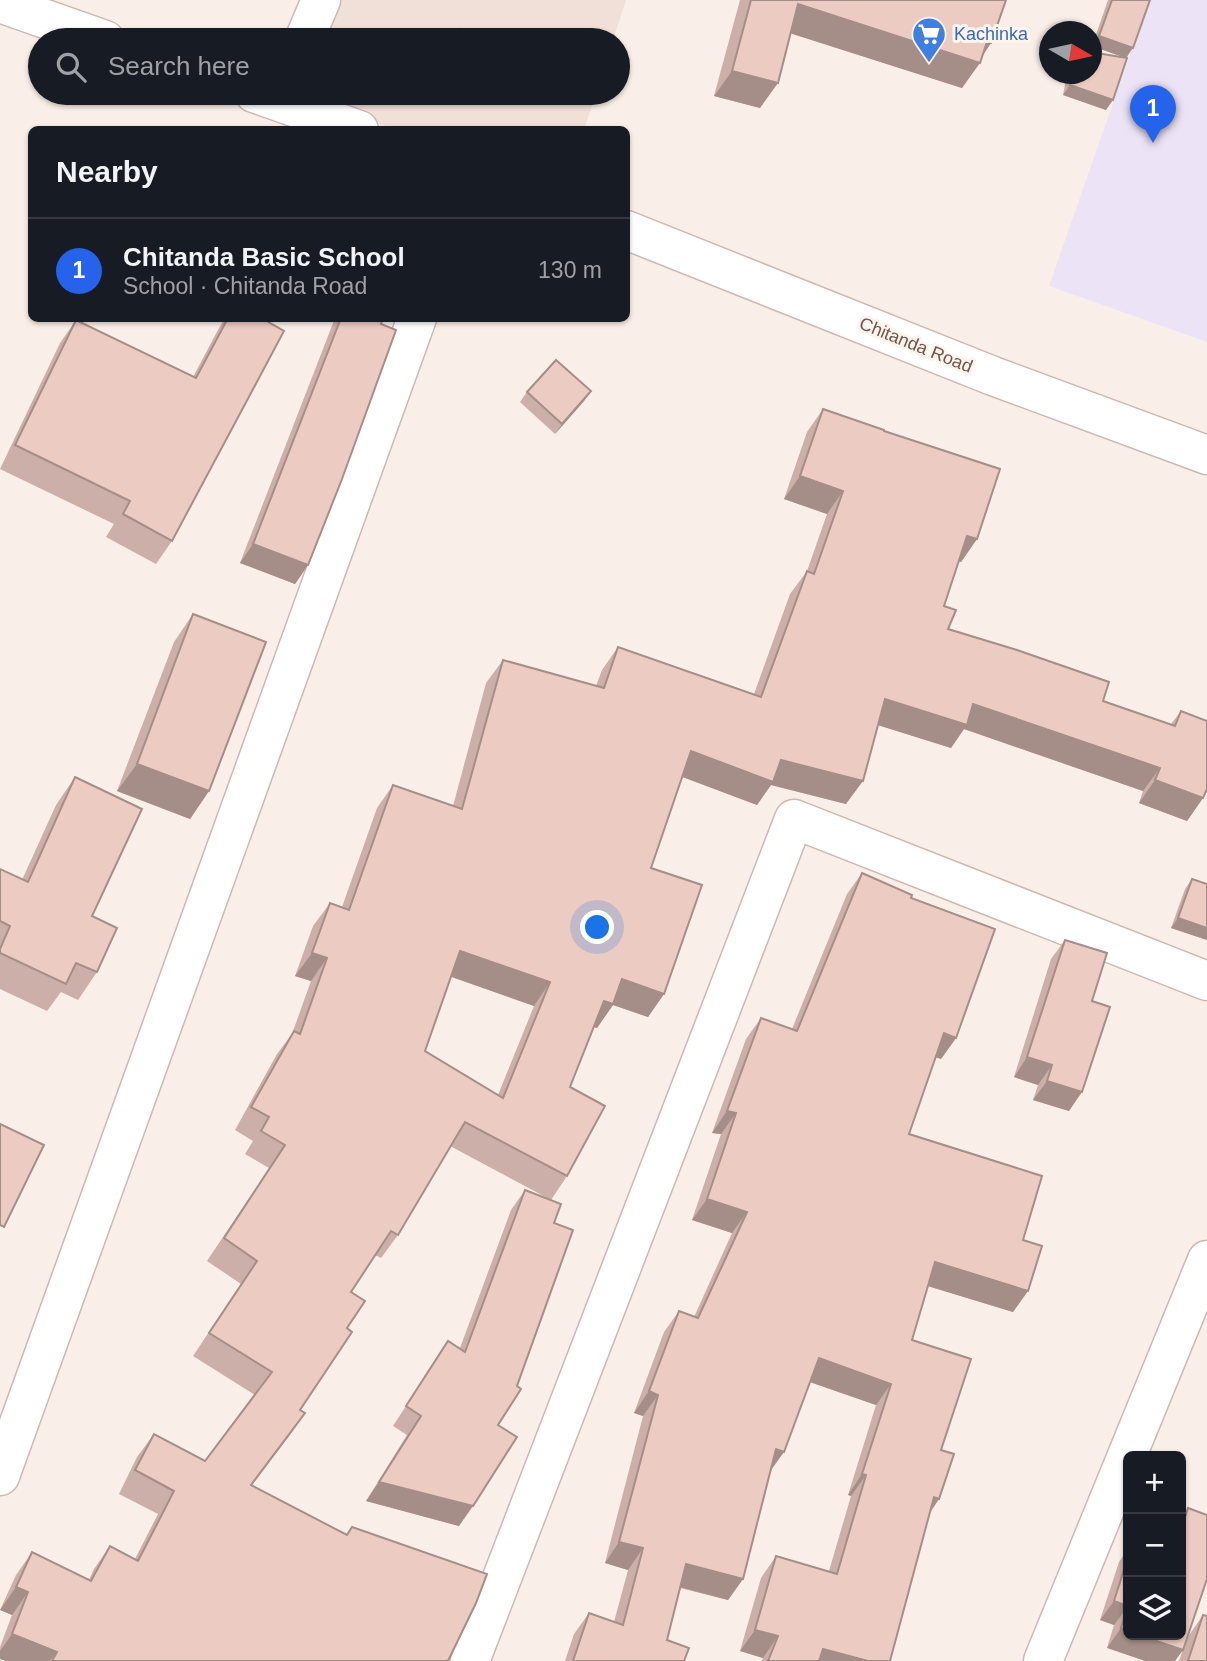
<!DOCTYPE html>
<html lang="en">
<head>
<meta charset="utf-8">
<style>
  body { margin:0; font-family:Helvetica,sans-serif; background:#20242c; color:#f1f3f6 }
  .controls { position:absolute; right:21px; bottom:21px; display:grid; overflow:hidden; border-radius:10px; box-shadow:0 2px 5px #0004 }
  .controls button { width:63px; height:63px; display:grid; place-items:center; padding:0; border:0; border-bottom:2px solid #363941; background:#171b24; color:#f1f3f6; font:35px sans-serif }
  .compass { position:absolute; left:1039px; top:21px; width:63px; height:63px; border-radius:50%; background:#171b24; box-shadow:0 2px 5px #0004; rotate:99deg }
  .you { position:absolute; left:598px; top:928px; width:24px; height:24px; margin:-18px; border:5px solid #fff; border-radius:50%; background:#1a73e8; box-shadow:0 0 0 10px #1a73e833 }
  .badge { display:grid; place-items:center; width:46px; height:46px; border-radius:50%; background:#2563eb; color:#fff; font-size:23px; font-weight:700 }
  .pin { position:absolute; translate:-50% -58px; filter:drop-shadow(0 2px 4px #0008) }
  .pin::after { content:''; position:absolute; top:37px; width:24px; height:21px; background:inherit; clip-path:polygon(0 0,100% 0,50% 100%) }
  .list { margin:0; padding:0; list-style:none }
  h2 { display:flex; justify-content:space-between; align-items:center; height:91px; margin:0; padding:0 28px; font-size:30px }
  h2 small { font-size:23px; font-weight:400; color:#9ea1a6 }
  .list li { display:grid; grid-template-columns:46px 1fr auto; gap:21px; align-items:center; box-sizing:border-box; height:105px; padding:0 28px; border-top:2px solid #363941 }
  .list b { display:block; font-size:26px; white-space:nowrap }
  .list p { margin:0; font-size:23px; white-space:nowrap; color:#9ea1a6 }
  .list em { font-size:23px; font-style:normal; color:#9ea1a6 }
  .icon { flex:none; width:38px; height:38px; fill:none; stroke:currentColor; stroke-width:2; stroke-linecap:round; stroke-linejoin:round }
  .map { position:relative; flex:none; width:1207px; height:1661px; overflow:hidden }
  .search { position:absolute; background:#171b24; box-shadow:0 2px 5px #0004; left:28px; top:28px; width:602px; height:77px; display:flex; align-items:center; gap:18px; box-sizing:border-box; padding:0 24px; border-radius:38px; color:#9ea1a6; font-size:26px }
  .panel { position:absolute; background:#171b24; box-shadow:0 2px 5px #0004; left:28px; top:126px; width:602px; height:196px; border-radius:10px }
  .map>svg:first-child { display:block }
</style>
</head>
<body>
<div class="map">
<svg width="1207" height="1661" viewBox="0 0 1207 1661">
  <rect width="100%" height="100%" fill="#faefe8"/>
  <g fill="#f1e0d7">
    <path d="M 320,0 L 626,0 L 613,40 L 306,40 Z"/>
    <path d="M 293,93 L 596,93 L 584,130 L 394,129 Z"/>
  </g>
  <path fill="#ece4f6" d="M 1149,0 L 1207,0 L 1207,342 L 1049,286 Z"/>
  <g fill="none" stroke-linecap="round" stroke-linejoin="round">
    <g stroke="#cdb8b2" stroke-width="41">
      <g id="minor">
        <path d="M 304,40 L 321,0"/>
        <path d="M 0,1476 L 417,318"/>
        <path d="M 470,1661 L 794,819 L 1207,981"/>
        <path d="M 1043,1661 L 1207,1260"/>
      </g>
    </g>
    <g stroke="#cdb8b2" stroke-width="41">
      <g id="tertiary">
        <path d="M 0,3 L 105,40"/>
        <path d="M 254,93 L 359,130"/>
        <path d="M 626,230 L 993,376 L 1207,455"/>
      </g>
    </g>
    <use href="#minor" stroke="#fff" stroke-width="38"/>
    <use href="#tertiary" stroke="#fff" stroke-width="38"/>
  </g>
  <g fill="#cbafa8" fill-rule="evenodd">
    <path d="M 740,0 L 1006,0 L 991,43 L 962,88 L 790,33 L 760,108 L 714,96 Z"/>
    <path d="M 1108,0 L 1150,0 L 1106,110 L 1063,95 L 1067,74 L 1091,74 L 1125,58 L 1092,46 Z"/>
    <path d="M 461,29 L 495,40 L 453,40 Z"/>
    <path d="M 225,318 L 261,318 L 172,541 L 156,564 L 106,537 L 114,524 L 0,469 L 60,343 L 76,320 L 193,377 L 219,328 Z"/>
    <path d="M 335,318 L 383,318 L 308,565 L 295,584 L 240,563 Z"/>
    <path d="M 527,392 L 584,401 L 555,434 L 520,402 Z"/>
    <path d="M 823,409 L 884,431 L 977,539 L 961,562 L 959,561 L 944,606 L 948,629 L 1103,701 L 1171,724 L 1181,711 L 1203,798 L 1187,821 L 1139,803 L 1143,791 L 964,729 L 951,748 L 878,725 L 846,804 L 771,785 L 757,805 L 682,777 L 651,868 L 664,994 L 648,1017 L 613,1005 L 597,1028 L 594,1027 L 570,1087 L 567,1176 L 551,1200 L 450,1146 L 398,1235 L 381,1258 L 375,1255 L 351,1292 L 347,1328 L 300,1410 L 305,1413 L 252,1485 L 448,1661 L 6,1661 L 0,1659 L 0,1647 L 12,1615 L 0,1610 L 16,1575 L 32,1552 L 89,1580 L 94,1569 L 110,1546 L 135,1559 L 158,1514 L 119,1494 L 137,1457 L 154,1434 L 205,1461 L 255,1395 L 193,1356 L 241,1284 L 207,1261 L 269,1168 L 245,1154 L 253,1141 L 235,1130 L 277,1054 L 292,1034 L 311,981 L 295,976 L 313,926 L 330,903 L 342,907 L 377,808 L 393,785 L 453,806 L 486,683 L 503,660 L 596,686 L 602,670 L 618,647 L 754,694 L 790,594 L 807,571 L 827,514 L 784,499 L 807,432 ZM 451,977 L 534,1006 L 498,1095 L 425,1051 Z"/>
    <path d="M 193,614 L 209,791 L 190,819 L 117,791 L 174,642 Z"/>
    <path d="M 75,777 L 92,916 L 97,972 L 78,1000 L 61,992 L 47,1011 L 0,989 L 0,869 L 22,880 L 56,805 Z"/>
    <path d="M 862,873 L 911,898 L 956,1038 L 941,1059 L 936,1057 L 909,1134 L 1023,1240 L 1028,1291 L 1013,1312 L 928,1286 L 912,1340 L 941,1450 L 939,1499 L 930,1512 L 890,1661 L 762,1661 L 763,1658 L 740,1651 L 761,1578 L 776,1556 L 829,1571 L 851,1496 L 848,1495 L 876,1405 L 810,1382 L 770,1472 L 743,1579 L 728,1600 L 680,1588 L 667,1640 L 684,1661 L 565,1661 L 574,1634 L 589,1613 L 614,1622 L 628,1570 L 605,1563 L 643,1416 L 634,1413 L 664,1332 L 679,1311 L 694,1317 L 732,1233 L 692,1220 L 721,1134 L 712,1133 L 746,1039 L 761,1018 L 792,1029 L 847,894 Z"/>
    <path d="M 1192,879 L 1207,884 L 1207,940 L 1171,928 L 1185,889 Z"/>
    <path d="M 1065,940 L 1092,1001 L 1069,1111 L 1033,1100 L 1038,1085 L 1014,1077 L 1051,959 Z"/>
    <path d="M 525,1190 L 554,1223 L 498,1425 L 459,1526 L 366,1501 L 407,1435 L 393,1426 L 448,1341 L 460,1348 L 511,1210 Z"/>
    <path d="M 1188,1508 L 1187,1638 L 1203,1615 L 1207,1661 L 1179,1661 L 1182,1652 L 1107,1648 L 1114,1625 L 1100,1620 L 1119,1562 L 1128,1549 L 1128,1635 L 1181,1635 L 1181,1519 Z"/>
  </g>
  <g fill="#a58e88">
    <path d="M 798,4 L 987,42 L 991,43 L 978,62 L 980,63 L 962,88 L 780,30 Z"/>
    <path d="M 1099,36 L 1133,48 L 1126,58 L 1092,46 Z"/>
    <path d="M 732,71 L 778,83 L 760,108 L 714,96 Z"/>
    <path d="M 1070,85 L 1113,100 L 1106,110 L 1063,95 Z"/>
    <path d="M 460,93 L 493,93 L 487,102 Z"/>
    <path d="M 591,391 L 584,401 L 555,434 L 562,424 Z"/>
    <path d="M 800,476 L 843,491 L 827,514 L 784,499 Z"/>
    <path d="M 967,536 L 977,539 L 961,562 L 951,559 Z"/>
    <path d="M 253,544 L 308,565 L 295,584 L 240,563 Z"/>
    <path d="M 885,699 L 973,704 L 1160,768 L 1143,791 L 964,729 L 951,748 L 868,722 Z"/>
    <path d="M 691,751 L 781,760 L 863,781 L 846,804 L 771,785 L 757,805 L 675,774 Z"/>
    <path d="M 137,764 L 209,791 L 190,819 L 117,791 Z"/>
    <path d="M 1155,780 L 1203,798 L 1187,821 L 1139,803 Z"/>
    <path d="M 1178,918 L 1207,928 L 1207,940 L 1171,928 Z"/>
    <path d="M 460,951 L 550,982 L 534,1006 L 444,974 Z"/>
    <path d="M 312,953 L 327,958 L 311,981 L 295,976 Z"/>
    <path d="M 622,979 L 664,994 L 648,1017 L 613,1005 L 597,1028 L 588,1025 L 604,1001 Z"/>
    <path d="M 944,1033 L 956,1038 L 941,1059 L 929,1055 Z"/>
    <path d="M 1027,1057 L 1052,1065 L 1038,1085 L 1014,1077 Z"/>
    <path d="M 1047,1081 L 1082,1092 L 1069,1111 L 1033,1100 Z"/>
    <path d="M 727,1111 L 736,1113 L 721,1134 L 712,1133 Z"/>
    <path d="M 707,1199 L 747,1212 L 732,1233 L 692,1220 Z"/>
    <path d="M 935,1262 L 1028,1291 L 1013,1312 L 921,1284 Z"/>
    <path d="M 819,1358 L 891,1384 L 876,1405 L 804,1380 Z"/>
    <path d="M 649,1391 L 658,1395 L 643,1416 L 634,1413 Z"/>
    <path d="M 305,1413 L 289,1436 L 234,1508 L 251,1485 Z"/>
    <path d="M 776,1449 L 784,1452 L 769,1473 Z"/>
    <path d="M 862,1474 L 866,1475 L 851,1496 L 848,1495 Z"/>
    <path d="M 379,1482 L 473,1506 L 459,1526 L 366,1501 Z"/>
    <path d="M 934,1497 L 939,1499 L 925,1520 Z"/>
    <path d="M 619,1542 L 643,1548 L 628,1570 L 605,1563 Z"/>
    <path d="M 686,1564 L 743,1579 L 728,1600 L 672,1585 Z"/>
    <path d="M 16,1587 L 28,1592 L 12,1615 L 0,1610 Z"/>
    <path d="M 1114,1601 L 1128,1606 L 1114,1625 L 1100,1620 Z"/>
    <path d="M 1121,1628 L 1128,1631 L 1128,1635 L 1139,1635 L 1183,1650 L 1175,1661 L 1145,1661 L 1107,1648 Z"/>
    <path d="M 755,1630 L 778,1636 L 763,1658 L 740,1651 Z"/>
    <path d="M 12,1634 L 57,1652 L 50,1661 L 6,1661 L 0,1659 L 0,1651 Z"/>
    <path d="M 823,1649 L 868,1661 L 815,1661 Z"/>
  </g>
  <g fill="#eccbc3" stroke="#a58e88" stroke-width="2" fill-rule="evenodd">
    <path d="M 751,0 L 1006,0 L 991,43 L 987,42 L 980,63 L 798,4 L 778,83 L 732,71 Z"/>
    <path d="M 1112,0 L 1150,0 L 1133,48 L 1099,36 Z"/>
    <path d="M 461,29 L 495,40 L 457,40 Z"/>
    <path d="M 1091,52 L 1127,58 L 1113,100 L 1070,85 L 1072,74 L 1091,74 Z"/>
    <path d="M 228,318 L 261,318 L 284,331 L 172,541 L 123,514 L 130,501 L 15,445 L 76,320 L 196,378 Z"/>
    <path d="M 341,318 L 383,318 L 381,324 L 396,330 L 342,479 L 308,565 L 253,544 Z"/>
    <path d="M 556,360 L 591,391 L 562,424 L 527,392 Z"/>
    <path d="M 823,409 L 884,430 L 884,431 L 1000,469 L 977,539 L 967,536 L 944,606 L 956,610 L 948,629 L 1017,650 L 1109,682 L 1103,701 L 1175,726 L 1181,711 L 1207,721 L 1207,789 L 1203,798 L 1155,780 L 1160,768 L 973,704 L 967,725 L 885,699 L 863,781 L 781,760 L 773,782 L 691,751 L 651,868 L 702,885 L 664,994 L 622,979 L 613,1004 L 604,1001 L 570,1087 L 605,1106 L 567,1176 L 465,1122 L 398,1235 L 391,1231 L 351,1292 L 365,1301 L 347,1328 L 352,1332 L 300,1410 L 305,1413 L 251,1485 L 347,1535 L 352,1527 L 487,1574 L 476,1603 L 448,1661 L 52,1661 L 57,1652 L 12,1634 L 28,1592 L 16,1587 L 32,1552 L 91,1581 L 110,1546 L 138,1561 L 174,1491 L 135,1470 L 154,1434 L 205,1461 L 272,1372 L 209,1333 L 257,1261 L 224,1238 L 285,1145 L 261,1131 L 269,1117 L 251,1107 L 294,1031 L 300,1034 L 327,958 L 312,953 L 330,903 L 349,910 L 393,785 L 462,809 L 503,660 L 604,688 L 618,647 L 761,697 L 807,571 L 814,574 L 843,491 L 800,476 ZM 460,951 L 550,982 L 503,1098 L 425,1051 Z"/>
    <path d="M 193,614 L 266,642 L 209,791 L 137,764 Z"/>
    <path d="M 75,777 L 142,809 L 92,916 L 117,928 L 97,972 L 76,963 L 66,984 L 0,953 L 0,949 L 10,926 L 0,921 L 0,869 L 28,882 Z"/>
    <path d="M 862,873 L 912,895 L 911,898 L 995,929 L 956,1038 L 944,1033 L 909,1134 L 1042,1176 L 1023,1240 L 1042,1246 L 1028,1291 L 935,1262 L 912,1340 L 971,1359 L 941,1450 L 954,1454 L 939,1499 L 934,1497 L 890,1661 L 868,1661 L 823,1649 L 819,1661 L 768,1661 L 778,1636 L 755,1630 L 776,1556 L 837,1574 L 866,1475 L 862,1474 L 891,1384 L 819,1358 L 784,1452 L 776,1449 L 743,1579 L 686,1564 L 667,1640 L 689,1648 L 684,1661 L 573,1661 L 589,1613 L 623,1625 L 643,1548 L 619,1542 L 658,1395 L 649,1391 L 679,1311 L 698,1318 L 747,1212 L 707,1199 L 736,1113 L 727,1111 L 761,1018 L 797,1031 Z"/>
    <path d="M 1192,879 L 1207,884 L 1207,928 L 1178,918 Z"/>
    <path d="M 1065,940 L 1107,953 L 1092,1001 L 1110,1007 L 1082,1092 L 1047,1081 L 1052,1065 L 1027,1057 Z"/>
    <path d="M 0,1124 L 44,1145 L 4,1227 L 0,1225 Z"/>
    <path d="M 525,1190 L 561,1204 L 554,1223 L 573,1230 L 517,1386 L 521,1389 L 498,1425 L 517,1437 L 473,1506 L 379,1482 L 421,1416 L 406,1406 L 448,1341 L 465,1352 Z"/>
    <path d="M 1188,1508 L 1207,1515 L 1207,1579 L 1183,1650 L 1139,1635 L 1181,1635 L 1181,1530 Z"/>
    <path d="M 1128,1557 L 1128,1631 L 1121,1628 L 1128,1606 L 1114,1601 Z"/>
    <path d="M 1203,1615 L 1207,1616 L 1207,1661 L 1188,1661 Z"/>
  </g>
  <defs>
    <g id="supermarket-pin" transform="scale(1.75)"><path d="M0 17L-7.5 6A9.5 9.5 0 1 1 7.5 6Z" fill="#3f7fe0" stroke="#fdf4ee"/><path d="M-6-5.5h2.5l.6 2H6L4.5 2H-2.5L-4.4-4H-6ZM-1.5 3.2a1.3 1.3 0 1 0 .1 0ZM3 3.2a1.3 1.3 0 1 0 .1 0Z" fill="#fff"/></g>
  </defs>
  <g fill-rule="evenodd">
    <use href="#supermarket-pin" x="929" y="34"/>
  </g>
  <g text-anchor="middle" stroke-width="6" stroke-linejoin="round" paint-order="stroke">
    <g font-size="18" fill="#366cbe" stroke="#fdf4ee" text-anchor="start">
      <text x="954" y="40">Kachinka</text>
    </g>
    <g font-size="18" fill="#71544f" stroke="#fdf4ee">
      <text transform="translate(916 345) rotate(22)" y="6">Chitanda Road</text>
    </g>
  </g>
</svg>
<div class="controls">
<button>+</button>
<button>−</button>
<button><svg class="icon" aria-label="layers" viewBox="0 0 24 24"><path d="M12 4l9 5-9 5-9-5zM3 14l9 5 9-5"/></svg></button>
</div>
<svg class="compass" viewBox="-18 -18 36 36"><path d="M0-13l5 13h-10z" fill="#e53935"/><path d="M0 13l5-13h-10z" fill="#9ea1a6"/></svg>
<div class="you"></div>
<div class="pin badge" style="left:1153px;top:143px">1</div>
<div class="search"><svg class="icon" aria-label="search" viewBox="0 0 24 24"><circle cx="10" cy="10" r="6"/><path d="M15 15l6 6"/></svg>Search here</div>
<section class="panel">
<h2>Nearby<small></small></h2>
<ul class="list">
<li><span class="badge">1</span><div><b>Chitanda Basic School</b><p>School · Chitanda Road</p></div><em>130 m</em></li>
</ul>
</section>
</div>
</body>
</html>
